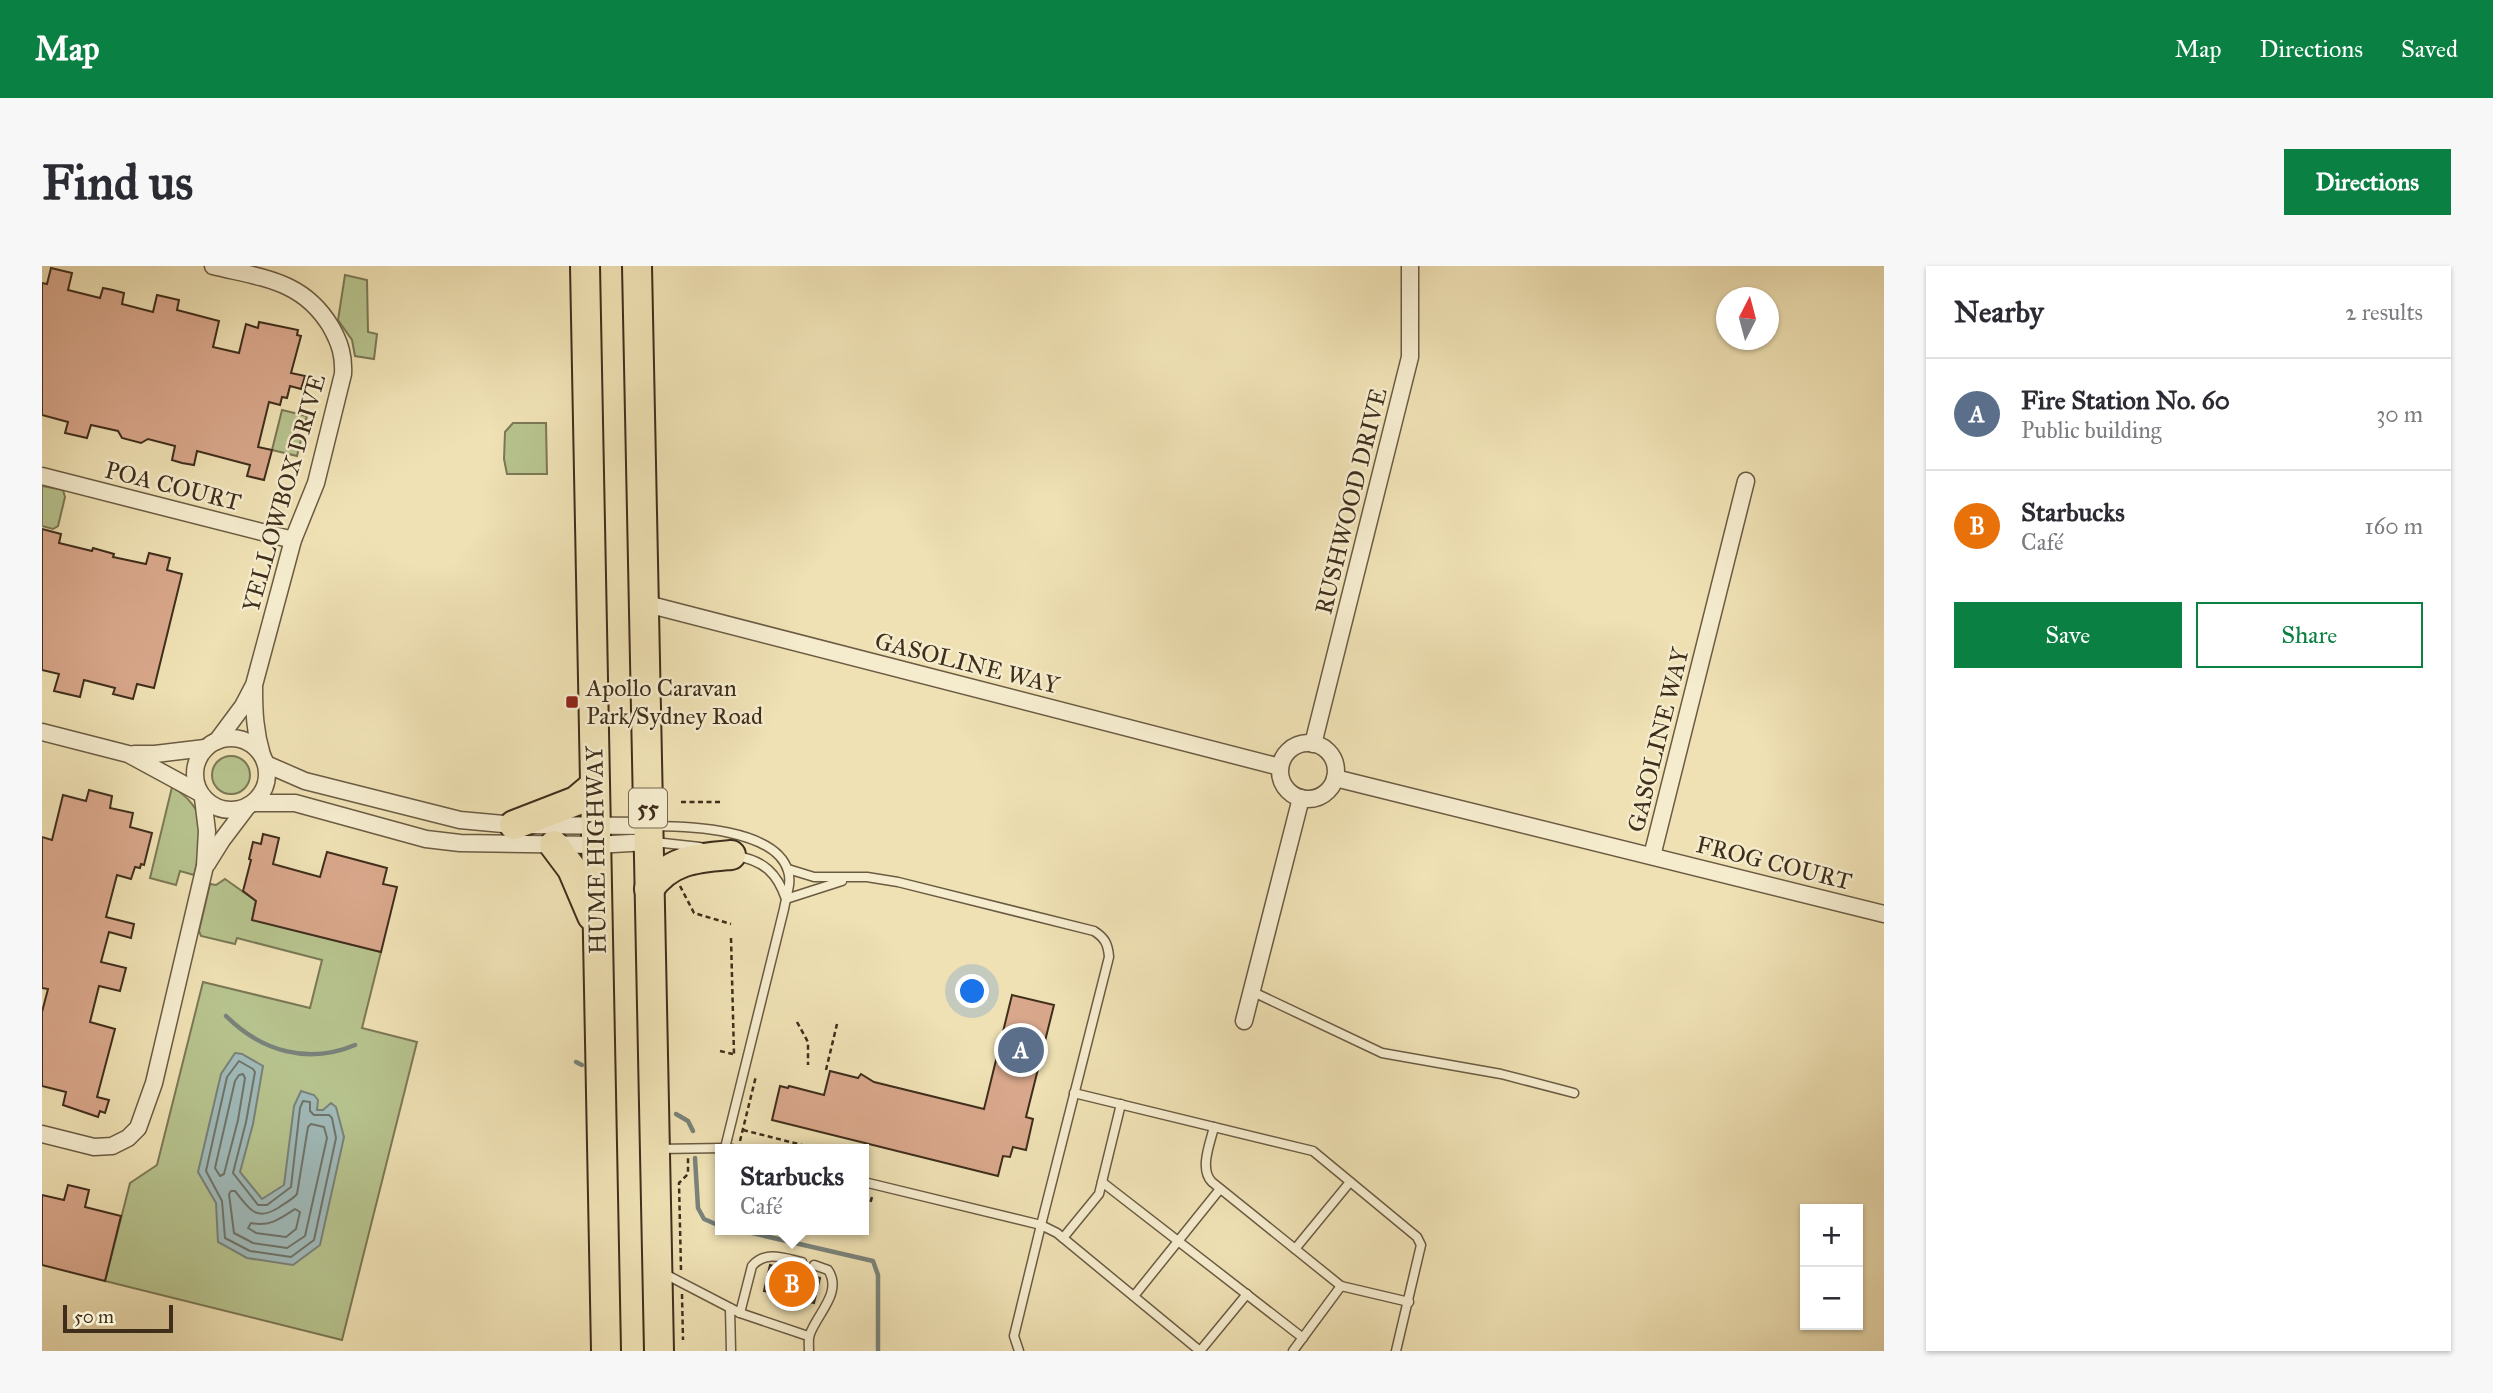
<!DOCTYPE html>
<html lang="en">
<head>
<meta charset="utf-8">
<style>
  body { margin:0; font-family:"IM FELL Great Primer",serif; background:#f7f7f7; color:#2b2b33 }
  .controls { position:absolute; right:21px; bottom:21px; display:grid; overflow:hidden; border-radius:0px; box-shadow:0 2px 5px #0004 }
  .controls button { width:63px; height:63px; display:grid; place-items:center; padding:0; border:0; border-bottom:2px solid #e1e1e2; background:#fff; color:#2b2b33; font:35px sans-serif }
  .compass { position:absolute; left:1674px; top:21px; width:63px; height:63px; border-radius:50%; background:#fff; box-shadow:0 2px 5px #0004; rotate:6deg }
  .scale { position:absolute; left:21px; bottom:18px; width:110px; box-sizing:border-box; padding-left:7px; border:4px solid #3f2e1c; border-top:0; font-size:19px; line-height:24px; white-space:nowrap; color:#3f2e1c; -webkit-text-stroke:5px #f5ecce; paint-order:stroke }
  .you { position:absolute; left:931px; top:726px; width:24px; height:24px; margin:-18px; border:5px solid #fff; border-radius:50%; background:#1a73e8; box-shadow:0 0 0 10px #1a73e833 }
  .badge { display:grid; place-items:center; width:46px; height:46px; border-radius:50%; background:#0b8043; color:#fff; font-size:23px; font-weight:700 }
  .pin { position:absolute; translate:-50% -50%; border:4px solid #fff; box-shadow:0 2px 7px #0006 }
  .popup { position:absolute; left:673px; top:878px; width:154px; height:91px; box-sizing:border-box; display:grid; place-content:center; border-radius:0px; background:#fff; filter:drop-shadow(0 2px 5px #0005); font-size:23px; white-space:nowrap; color:#7c7c81 }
  .popup b { font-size:26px; color:#2b2b33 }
  .popup::after { content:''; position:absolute; left:50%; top:100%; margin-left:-14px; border:14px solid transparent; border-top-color:#fff }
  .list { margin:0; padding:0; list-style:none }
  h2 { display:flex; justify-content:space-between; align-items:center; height:91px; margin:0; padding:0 28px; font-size:30px }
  h2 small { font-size:23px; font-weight:400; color:#7c7c81 }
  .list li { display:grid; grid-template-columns:46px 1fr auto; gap:21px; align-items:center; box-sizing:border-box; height:112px; padding:0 28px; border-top:2px solid #e1e1e2 }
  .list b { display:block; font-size:26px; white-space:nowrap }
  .list p { margin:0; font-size:23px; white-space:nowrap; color:#7c7c81 }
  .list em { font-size:23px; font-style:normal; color:#7c7c81 }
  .actions { display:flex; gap:14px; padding:21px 28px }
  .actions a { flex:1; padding:16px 0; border:2px solid #0b8043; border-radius:0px; text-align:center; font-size:24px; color:#0b8043 }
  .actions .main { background:#0b8043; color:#fff }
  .map { position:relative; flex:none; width:1842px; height:1085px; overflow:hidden; border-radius:0px }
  header { display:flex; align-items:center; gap:42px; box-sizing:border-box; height:98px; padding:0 35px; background:#0b8043; color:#fff }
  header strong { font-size:33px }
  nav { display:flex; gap:38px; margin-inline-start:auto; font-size:24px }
  .intro { display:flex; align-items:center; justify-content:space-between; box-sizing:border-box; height:168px; padding:0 42px }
  h1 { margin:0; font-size:49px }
  .button { padding:18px 32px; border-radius:0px; background:#0b8043; color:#fff; font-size:24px; font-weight:700 }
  main { display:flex; gap:42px; padding:0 42px }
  aside { flex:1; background:#fff; border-radius:0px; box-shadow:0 2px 5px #0004 }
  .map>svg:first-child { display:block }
</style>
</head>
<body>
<header>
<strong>Map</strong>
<nav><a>Map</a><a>Directions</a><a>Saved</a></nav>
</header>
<div class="intro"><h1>Find us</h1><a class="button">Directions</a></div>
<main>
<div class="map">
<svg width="1842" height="1085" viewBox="0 0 1842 1085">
  <rect width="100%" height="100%" fill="#efe1b4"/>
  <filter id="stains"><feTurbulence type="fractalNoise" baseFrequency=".00286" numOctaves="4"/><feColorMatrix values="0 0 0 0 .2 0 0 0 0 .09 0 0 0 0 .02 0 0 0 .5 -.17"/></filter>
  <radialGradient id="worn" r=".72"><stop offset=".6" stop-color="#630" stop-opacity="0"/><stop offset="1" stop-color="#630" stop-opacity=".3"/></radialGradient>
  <g fill="#b7c38e" stroke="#7b7855" stroke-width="2">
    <path d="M 303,9 L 325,14 L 326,66 L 335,68 L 332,93 L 313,90 L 310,74 L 296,54 Z"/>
    <path d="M 240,144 L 265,150 L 255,190 L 230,184 Z"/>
    <path d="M 471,157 L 504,157 L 505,208 L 465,208 L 462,193 L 463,166 Z"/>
    <path d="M 0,220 L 21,224 L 23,231 L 16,260 L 11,263 L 0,260 Z"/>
    <circle cx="189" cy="509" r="19"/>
    <path d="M 130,521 C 169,544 161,572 152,609 L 138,605 L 134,619 L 108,612 Z"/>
    <path d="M 183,613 L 214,635 L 210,654 L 339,686 L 320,762 L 375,776 L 300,1074 L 63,1015 L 88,917 L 115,899 L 161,716 L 268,742 L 280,694 L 195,672 L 193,678 L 159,670 L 157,665 L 168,618 L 174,619 Z"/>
  </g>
  <path fill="#a0bab9" stroke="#79827a" stroke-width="2" d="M 193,787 L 200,788 L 221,800 L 211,858 L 198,906 L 220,933 L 242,919 L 252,840 L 259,825 L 272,829 L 276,834 L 275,844 L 281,844 L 289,837 L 294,841 L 302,871 L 278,979 L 251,999 L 205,992 L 176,976 L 174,937 L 156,906 L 179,808 Z"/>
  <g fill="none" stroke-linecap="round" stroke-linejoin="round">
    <g stroke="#70746a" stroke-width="2">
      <path d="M 197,795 L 211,803 L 213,806 L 204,856 L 191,907 L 216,939 L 225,939 L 249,921 L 258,842 L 261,835 L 268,836 L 268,845 L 272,849 L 287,849 L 290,852 L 294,872 L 272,974 L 249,991 L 208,985 L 183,972 L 180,935 L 164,905 L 185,811 Z"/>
      <path d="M 201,808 L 203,812 L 196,854 L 182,908 L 178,910 L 173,902 L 193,815 L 197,809 Z"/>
      <path d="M 269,858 L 282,861 L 285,872 L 263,970 L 245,982 L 211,977 L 192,967 L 187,928 L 189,925 L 193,925 C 207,942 213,956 236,942 C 243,937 250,934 255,928 L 266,861 Z"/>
      <path d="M 253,943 L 258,946 L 254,963 L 244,971 L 214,967 L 206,962 L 209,957 C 227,961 238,953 253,943 Z"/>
    </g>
    <g stroke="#79827a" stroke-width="4.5">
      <path d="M 184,750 C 219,785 266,799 313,779"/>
      <path d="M 534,796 L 540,799"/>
      <path d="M 634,848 L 646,855 L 651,865"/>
      <path d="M 653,892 L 656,942 L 662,953 L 678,960"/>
      <path d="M 697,964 L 831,995 L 836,1009 L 836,1085"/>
    </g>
  </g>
  <g fill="#d9a78b" stroke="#3f2e1c" stroke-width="2">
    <path d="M 9,2 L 30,7 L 26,24 L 58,32 L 61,22 L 71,24 L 82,27 L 80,38 L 111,46 L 115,29 L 137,34 L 135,44 L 177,55 L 171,81 L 197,87 L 204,58 L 216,62 L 217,56 L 256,64 L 255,69 L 259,70 L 249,107 L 263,110 L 259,123 L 248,120 L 245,132 L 240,131 L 238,139 L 227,136 L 216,181 L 230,184 L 222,214 L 205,210 L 208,199 L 155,185 L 152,199 L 140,197 L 130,194 L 133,180 L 106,173 L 99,177 L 80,172 L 76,165 L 49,159 L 45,172 L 23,167 L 26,156 L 0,149 L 0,17 L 5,18 Z"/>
    <path d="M 0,263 L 19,268 L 17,277 L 50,285 L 51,282 L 72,288 L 71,291 L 104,298 L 107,287 L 128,292 L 125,304 L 140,308 L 112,422 L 95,418 L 91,433 L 71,428 L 73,422 L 42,414 L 38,431 L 12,425 L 17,408 L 0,404 Z"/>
    <path d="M 47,524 L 70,530 L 68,542 L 91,547 L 88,561 L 110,567 L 102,599 L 99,598 L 98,602 L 93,601 L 89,613 L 75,609 L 64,651 L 92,658 L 89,672 L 67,666 L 59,696 L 84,702 L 78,725 L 57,720 L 48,756 L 73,763 L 55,831 L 67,834 L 63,847 L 58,845 L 56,851 L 21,839 L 24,826 L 0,820 L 0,746 L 6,723 L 0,722 L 0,571 L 10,574 L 21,529 L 44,535 Z"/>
    <path d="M 221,568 L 237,572 L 231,598 L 278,611 L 285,586 L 345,602 L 341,618 L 355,621 L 339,686 L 210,654 L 214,635 L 201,625 L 209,594 L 207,593 L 211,576 L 219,578 Z"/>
    <path d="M 970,729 L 1012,739 L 984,851 L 991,853 L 984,884 L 971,881 L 968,891 L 961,890 L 956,910 L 730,854 L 738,820 L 746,822 L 747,820 L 782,829 L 788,805 L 816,812 L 819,808 L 832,816 L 942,843 Z"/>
    <path d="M 26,919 L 47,924 L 43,941 L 79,950 L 63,1015 L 0,999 L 0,929 L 22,934 Z"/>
    <path d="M 728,999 L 757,1007 L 758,1002 L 766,999 L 770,1005 L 769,1009 L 778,1012 L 772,1037 L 722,1025 Z"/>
  </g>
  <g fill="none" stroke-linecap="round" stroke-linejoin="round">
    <g stroke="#6b5b42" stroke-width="11">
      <g id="service">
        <path d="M 611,560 C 646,560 734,563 746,605 C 750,617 744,630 742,643 L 683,882 L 690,883"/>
        <path d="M 612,576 L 658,581"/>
        <path d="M 695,590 C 722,595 735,607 744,633"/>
        <path d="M 746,603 L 772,611 L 825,611 L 856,616 L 1052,665 C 1063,672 1066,678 1067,691 L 999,959 L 822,916"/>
        <path d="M 744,633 L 800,615"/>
        <path d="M 1209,725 L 1340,787 L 1459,808 L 1532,827"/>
        <path d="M 1032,827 L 1271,885 L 1375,971 L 1379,979 L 1354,1085"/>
        <path d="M 1172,861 C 1168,878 1157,903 1170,916 L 1299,1020 L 1367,1036"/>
        <path d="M 616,883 L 683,882"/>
        <path d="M 1060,916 L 1261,1072"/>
        <path d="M 1021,972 L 1057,928 L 1079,838"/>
        <path d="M 1253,983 L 1308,916"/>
        <path d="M 621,1007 L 698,1047 L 766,1070"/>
        <path d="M 1092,1030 L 1178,923"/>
        <path d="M 688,1042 L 689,1085"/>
        <path d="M 698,1047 L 710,1000 C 724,984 742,992 760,996"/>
        <path d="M 767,1085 C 767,1079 766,1073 768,1068 C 775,1048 801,1026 786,1004 L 772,999"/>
        <path d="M 977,1085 L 972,1070 L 999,959 L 1015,967 L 1158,1085"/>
        <path d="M 1158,1085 L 1205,1028"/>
        <path d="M 1251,1085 L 1299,1020"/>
      </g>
    </g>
    <g stroke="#6b5b42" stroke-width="19">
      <g id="minor">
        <path d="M 171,0 C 220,12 261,14 289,61 C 298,77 302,90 301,108 L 274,217 L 251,274 L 212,419 L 201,440 L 175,475"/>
        <path d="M 0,210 L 251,274"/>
        <path d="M 601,337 L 1238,501"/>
        <path d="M 212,422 C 212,446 213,466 220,489"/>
        <path d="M 0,466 L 86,488 L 156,526"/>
        <circle cx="189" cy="508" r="36"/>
        <circle cx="1266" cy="505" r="28"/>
        <path d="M 1271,478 L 1368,91 L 1368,0"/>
        <path d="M 92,488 L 113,488 L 163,482"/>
        <path d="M 224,498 L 263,515 L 418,554 L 472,559 L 606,560"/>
        <path d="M 1293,512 L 1842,648"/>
        <path d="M 212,537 L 253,537 L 384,573 L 418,577 L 554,579 L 606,576"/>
        <path d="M 1610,590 L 1704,215"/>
        <path d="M 165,598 L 180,574 L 205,541"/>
        <path d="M 1202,755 L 1259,532"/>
        <path d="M 0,868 L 52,881 L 70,880 L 86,872 L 96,862 L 112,817 L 163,600 L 165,565 L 161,532"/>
      </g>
    </g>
    <g stroke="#3f2e1c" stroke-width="32">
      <g id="trunk">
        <path d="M 543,0 L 564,1085"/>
        <path d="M 595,0 L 617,1085"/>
        <path d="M 472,559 L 534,535 L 553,519"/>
        <path d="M 512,579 L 530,603 L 550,650"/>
        <path d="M 607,623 C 628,593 655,592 689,589"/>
      </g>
    </g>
    <g stroke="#3f2e1c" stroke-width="2.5" stroke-dasharray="5 3.5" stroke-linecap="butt">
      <path d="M 639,536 L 681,536"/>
      <path d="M 638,620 L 652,647 L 689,658"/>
      <path d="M 689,672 L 692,788"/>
      <path d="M 755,756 L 766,776 L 766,799"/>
      <path d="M 678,785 L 691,788"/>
      <path d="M 784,804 L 795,758"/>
      <path d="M 701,864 L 776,883"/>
      <path d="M 698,875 L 714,810"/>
      <path d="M 822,936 L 828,938 L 830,931"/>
      <path d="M 639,1004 L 637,917 L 646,908 L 646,892"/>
      <path d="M 640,1028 L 641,1074"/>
    </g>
    <use href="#service" stroke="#f5ecce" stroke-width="8"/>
    <use href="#minor" stroke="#f5ecce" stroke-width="16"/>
    <use href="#trunk" stroke="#efe1b4" stroke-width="28"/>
  </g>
  <rect fill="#8f2418" stroke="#f5ecce" stroke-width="2.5" x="523" y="429" width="14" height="14" rx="3.5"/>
  <g text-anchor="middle" stroke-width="5" stroke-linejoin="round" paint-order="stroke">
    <rect fill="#f5ecce" stroke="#766751" stroke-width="2" x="587" y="522.5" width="38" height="39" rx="5"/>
    <g font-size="23" font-weight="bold" fill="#3f2e1c">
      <text x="606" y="550">55</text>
    </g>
    <g font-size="24" fill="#3f2e1c" stroke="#f5ecce">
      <text transform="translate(131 220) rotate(14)" y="8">POA COURT</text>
      <text transform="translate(242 227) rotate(-74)" y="8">YELLOWBOX DRIVE</text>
      <text transform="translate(1309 235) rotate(-76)" y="8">RUSHWOOD DRIVE</text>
      <text transform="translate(925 397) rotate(14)" y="8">GASOLINE WAY</text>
      <text transform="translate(1616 474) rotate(-76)" y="8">GASOLINE WAY</text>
      <text transform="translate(554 584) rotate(-91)" y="8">HUME HIGHWAY</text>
      <text transform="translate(1732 597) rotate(14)" y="8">FROG COURT</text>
    </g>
    <g font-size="24" fill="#3f2e1c" stroke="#f5ecce" text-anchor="start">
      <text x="544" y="430">Apollo Caravan<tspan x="544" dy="28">Park/Sydney Road</tspan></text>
    </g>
  </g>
  <rect width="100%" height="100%" filter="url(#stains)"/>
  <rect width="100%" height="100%" fill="url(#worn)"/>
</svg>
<div class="controls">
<button>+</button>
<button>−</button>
</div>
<svg class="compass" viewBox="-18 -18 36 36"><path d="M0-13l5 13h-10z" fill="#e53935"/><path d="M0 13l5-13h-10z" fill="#7c7c81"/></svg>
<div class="scale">50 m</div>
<div class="you"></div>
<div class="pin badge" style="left:979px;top:784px;background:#5c6f8a">A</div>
<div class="pin badge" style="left:750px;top:1018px;background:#e8710a">B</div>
<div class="popup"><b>Starbucks</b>Café</div>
</div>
<aside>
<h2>Nearby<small>2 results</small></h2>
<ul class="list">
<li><span class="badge" style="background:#5c6f8a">A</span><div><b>Fire Station No. 60</b><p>Public building</p></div><em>30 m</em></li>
<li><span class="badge" style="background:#e8710a">B</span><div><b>Starbucks</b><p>Café</p></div><em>160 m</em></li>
</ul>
<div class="actions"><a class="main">Save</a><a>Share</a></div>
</aside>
</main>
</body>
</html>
